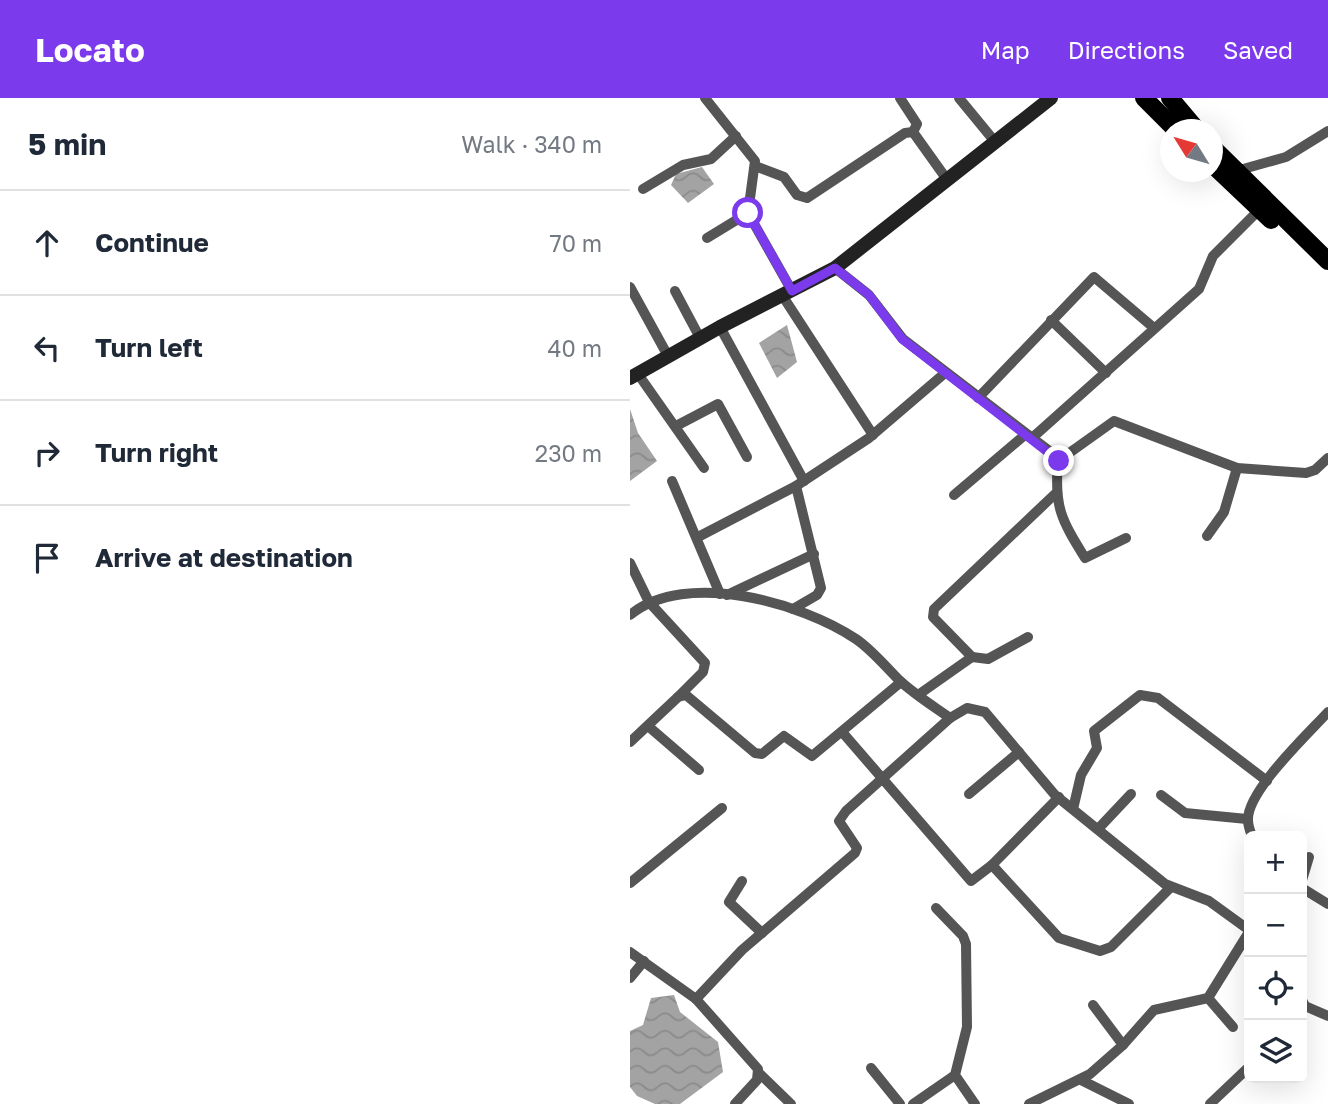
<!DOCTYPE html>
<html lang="en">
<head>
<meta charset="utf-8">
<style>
  body { margin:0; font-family:"Golos Text",sans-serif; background:#f6f6f7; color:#1f2937 }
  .controls { position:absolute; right:21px; bottom:21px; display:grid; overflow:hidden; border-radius:10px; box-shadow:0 7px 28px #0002 }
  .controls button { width:63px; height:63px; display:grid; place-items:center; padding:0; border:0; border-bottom:2px solid #e0e1e3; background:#fff; color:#1f2937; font:35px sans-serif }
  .compass { position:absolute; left:530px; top:21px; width:63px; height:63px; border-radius:50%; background:#fff; box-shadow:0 7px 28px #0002; rotate:307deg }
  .stop { position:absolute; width:21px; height:21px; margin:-16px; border:5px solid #7c3aed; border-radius:50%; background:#fff }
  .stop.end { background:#7c3aed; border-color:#fff; box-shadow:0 2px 7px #0008 }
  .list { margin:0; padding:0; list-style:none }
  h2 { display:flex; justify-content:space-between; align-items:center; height:91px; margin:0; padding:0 28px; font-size:30px }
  h2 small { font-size:23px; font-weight:400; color:#747a83 }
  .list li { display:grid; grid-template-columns:46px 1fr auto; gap:21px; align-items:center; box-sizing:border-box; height:105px; padding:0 28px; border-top:2px solid #e0e1e3 }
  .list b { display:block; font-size:26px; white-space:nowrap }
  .list em { font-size:23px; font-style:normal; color:#747a83 }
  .icon { flex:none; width:38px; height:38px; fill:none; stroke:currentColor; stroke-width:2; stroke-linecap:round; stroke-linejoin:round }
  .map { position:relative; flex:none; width:698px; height:1006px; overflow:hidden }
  header { display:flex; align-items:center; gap:42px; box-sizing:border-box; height:98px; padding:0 35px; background:#7c3aed; color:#fff }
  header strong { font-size:33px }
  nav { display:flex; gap:38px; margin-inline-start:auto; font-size:24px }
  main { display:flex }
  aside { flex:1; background:#fff }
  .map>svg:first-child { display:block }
</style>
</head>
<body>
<header>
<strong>Locato</strong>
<nav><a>Map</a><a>Directions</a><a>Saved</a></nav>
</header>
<main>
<aside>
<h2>5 min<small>Walk · 340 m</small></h2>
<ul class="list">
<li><svg class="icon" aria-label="ahead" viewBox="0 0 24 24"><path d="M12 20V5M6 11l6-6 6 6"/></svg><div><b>Continue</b></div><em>70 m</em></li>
<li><svg class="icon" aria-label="left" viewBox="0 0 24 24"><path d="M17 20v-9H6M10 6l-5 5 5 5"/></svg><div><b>Turn left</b></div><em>40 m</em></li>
<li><svg class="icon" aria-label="right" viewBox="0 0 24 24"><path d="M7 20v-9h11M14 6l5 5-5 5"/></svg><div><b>Turn right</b></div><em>230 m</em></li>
<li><svg class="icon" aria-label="arrive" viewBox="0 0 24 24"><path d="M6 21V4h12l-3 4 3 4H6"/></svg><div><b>Arrive at destination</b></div></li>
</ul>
</aside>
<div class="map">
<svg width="698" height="1006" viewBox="0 0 698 1006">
  <defs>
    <pattern id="water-waves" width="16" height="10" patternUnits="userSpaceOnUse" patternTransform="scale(1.75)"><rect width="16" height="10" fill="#a3a3a3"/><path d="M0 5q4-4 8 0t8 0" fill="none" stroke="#8b8b8b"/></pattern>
  </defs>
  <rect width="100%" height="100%" fill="#fff"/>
  <g fill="url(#water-waves)">
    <path d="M 72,69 L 84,86 L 58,105 L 41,87 L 46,76 Z"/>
    <path d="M 157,227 L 167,264 L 147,280 L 129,245 Z"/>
    <path d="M 0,311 L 8,335 L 27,363 L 0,383 Z"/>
    <path d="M 44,897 L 50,914 L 88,944 L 93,974 L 50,1006 L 25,1006 L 7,998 L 0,989 L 0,933 L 13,927 L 21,900 Z"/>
  </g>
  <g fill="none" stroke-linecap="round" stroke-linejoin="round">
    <g stroke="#555" stroke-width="10">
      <path d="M 75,0 L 125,63 L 118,115 L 162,193"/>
      <path d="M 270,0 L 287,26 L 283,34"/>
      <path d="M 329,0 L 366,45"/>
      <path d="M 125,68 L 154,79 L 167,97 L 177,100 L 275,35 L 283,34 L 318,83"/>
      <path d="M 606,73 L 656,59 L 698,33"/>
      <path d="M 13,91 L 53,67 L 81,61 L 106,38"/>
      <path d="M 77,140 L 118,115"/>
      <path d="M 205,170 L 239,197 L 273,241 L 422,355 L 428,363 C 424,409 431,421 455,460 L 496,440"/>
      <path d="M 0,189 L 38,258"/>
      <path d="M 45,193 L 70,240"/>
      <path d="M 152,197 L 243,337"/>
      <path d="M 421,222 L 476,275"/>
      <path d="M 90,229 L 174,383"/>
      <path d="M 8,276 L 74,370"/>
      <path d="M 348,300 L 464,179 L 524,230"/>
      <path d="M 46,328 L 88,306 L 117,359"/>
      <path d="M 402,340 L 569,191 L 583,158 L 630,111"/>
      <path d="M 428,363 L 484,323 L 607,370 L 676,375 L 685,372 L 698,360"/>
      <path d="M 42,383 L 90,496"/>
      <path d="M 324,397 L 396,336"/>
      <path d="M 577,438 L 594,414 L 607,370"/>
      <path d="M 68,439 L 166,388 L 239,340 L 315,275"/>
      <path d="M 0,465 L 19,504 L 75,565 L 73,574 L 48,599"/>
      <path d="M 97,497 L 184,456"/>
      <path d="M 163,511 L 187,497 L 191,490 L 166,388"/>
      <path d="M 0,517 C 56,471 172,505 226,541 C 242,552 255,568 269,582 C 284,596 303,608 320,620"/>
      <path d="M 342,559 L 358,561 L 398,539"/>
      <path d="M 288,597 L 342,559 L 303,519 L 304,511 L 425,396"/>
      <path d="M 18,628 L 69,672"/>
      <path d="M 213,635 L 341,783 L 362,767 L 429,699"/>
      <path d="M 0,644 L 48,599 L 56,597 L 125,655 L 132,656 L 154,638 L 182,658 L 271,584"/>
      <path d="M 339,696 L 389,654"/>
      <path d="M 531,697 L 555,715 L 617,721"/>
      <path d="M 443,711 L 451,677 L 467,650 L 464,633 L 510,597 L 528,600 L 637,683"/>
      <path d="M 468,731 L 501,696"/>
      <path d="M 622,738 C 620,733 618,727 618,722 C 617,693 678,636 698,614"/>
      <path d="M 362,767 L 429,840 L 470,853 L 481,849 L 540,790"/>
      <path d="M 672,782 L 679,759"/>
      <path d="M 112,783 L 99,804 L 132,835"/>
      <path d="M 0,785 L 92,710"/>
      <path d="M 672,790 L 698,806"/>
      <path d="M 306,810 L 333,838 L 336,846 L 337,929 L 325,977 L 345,1006"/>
      <path d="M 0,854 L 66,901 L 128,971 L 127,982 L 105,1006"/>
      <path d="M 0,880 L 14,863"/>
      <path d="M 578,900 L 603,929"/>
      <path d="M 66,901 L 112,852 L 225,755 L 227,750 L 209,723 L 216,713 L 320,620 L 337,610 L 355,614 L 425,697 L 535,786 L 579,803 L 619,832"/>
      <path d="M 672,902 L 675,908 L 698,918"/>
      <path d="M 463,907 L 493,947"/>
      <path d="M 241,970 L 270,1006"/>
      <path d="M 129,975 L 161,1006"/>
      <path d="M 451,982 L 499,1006"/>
      <path d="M 283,1006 L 325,977"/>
      <path d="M 399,1006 L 460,976 L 493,947 L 524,912 L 578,900 L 619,834"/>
      <path d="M 580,1006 L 619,969"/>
    </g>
    <path stroke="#222" stroke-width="14" d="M 0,280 L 90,229 L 205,170 L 421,0"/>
    <g stroke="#000" stroke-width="18">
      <path d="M 514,0 L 546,32"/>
      <path d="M 540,0 L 567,32"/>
      <path d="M 582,49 L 698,163"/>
      <path d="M 582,66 L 641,122"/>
    </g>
  </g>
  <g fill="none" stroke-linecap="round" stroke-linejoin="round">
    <path stroke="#7c3aed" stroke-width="9" d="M 118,115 L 162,193 L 205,170 L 239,197 L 272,241 L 429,363"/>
  </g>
</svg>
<div class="controls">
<button>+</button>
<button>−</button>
<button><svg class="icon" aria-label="locate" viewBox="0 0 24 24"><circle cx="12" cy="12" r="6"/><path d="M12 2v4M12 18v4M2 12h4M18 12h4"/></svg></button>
<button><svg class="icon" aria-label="layers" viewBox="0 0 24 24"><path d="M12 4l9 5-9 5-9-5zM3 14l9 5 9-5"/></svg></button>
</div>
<svg class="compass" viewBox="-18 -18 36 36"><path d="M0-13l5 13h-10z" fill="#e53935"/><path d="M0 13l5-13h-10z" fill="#747a83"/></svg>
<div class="stop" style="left:118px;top:115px"></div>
<div class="stop end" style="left:429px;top:363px"></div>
</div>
</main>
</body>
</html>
